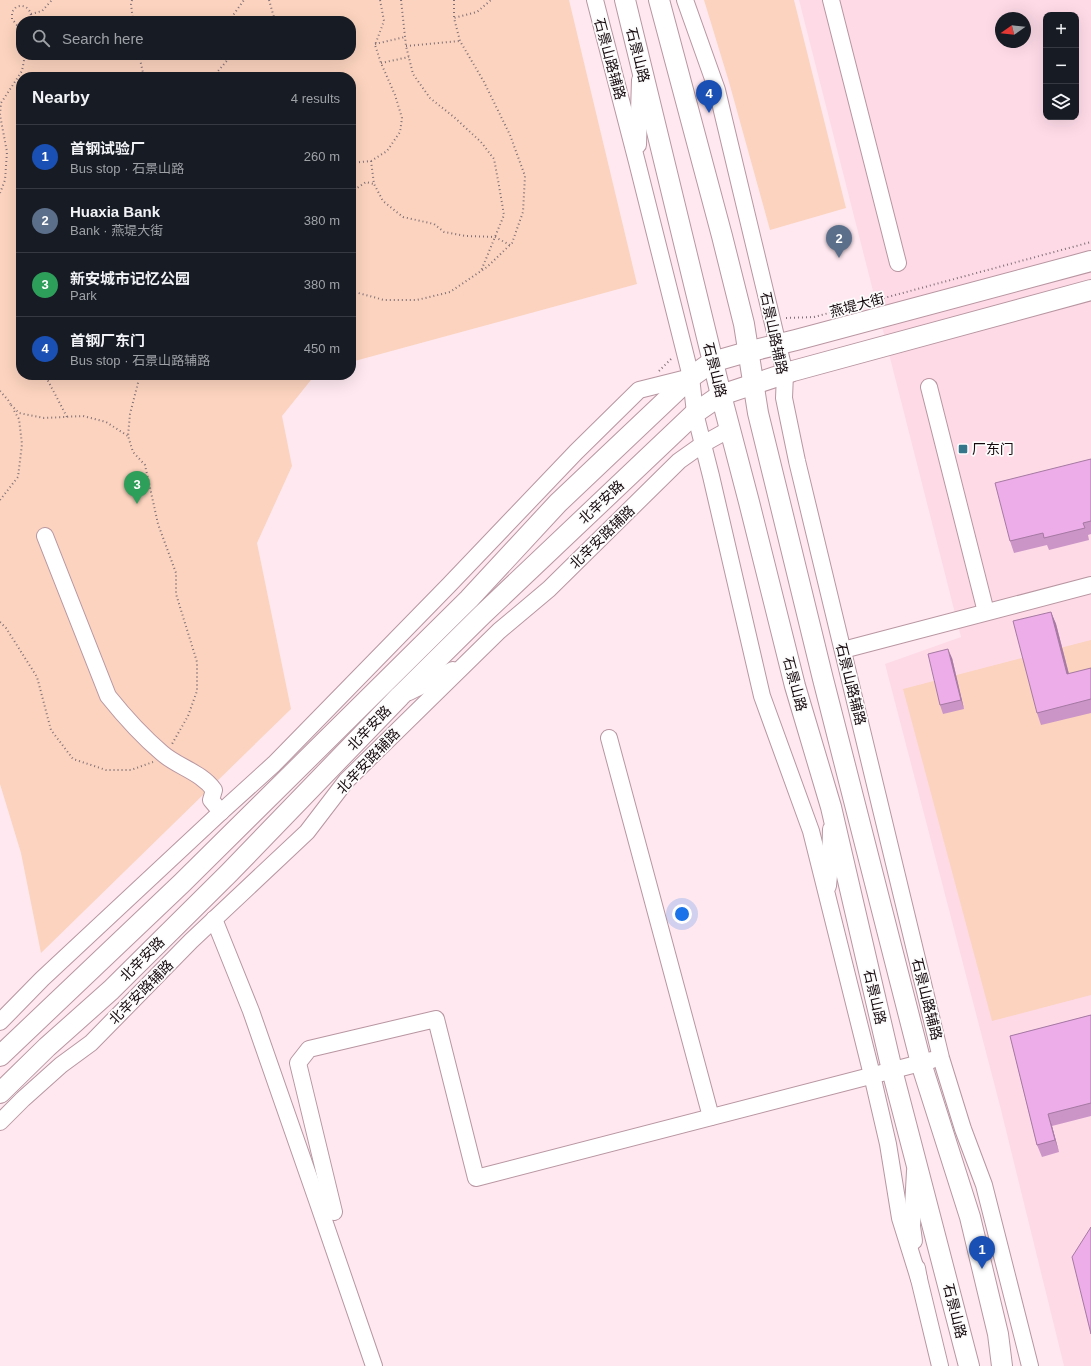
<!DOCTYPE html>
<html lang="en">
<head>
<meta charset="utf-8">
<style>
  body { margin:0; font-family:Arial,"Noto Sans SC",sans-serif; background:#20242c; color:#f1f3f6 }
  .controls { position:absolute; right:12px; top:12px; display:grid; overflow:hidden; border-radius:8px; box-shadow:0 4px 16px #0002 }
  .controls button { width:36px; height:36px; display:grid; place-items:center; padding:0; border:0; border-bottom:1px solid #363941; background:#171b24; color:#f1f3f6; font:20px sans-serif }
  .compass { position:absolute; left:995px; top:12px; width:36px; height:36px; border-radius:50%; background:#171b24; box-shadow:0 4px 16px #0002; rotate:256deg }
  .you { position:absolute; left:682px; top:914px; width:14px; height:14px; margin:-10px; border:3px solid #fff; border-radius:50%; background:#1a73e8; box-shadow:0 0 0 6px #1a73e833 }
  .badge { display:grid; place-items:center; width:26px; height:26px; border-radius:50%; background:#2563eb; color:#fff; font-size:13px; font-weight:700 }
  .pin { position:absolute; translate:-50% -33px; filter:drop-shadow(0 1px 2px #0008) }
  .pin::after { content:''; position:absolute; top:21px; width:14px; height:12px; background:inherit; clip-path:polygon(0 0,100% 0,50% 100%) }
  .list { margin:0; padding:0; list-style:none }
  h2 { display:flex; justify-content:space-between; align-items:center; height:52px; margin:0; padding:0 16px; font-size:17px }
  h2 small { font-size:13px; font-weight:400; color:#9ea1a6 }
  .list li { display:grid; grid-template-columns:26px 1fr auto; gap:12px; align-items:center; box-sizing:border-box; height:64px; padding:0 16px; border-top:1px solid #363941 }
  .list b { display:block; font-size:15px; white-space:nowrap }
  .list p { margin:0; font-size:13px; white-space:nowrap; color:#9ea1a6 }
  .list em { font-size:13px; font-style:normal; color:#9ea1a6 }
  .icon { flex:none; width:22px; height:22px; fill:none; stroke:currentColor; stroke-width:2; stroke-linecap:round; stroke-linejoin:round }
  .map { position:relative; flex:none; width:1091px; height:1366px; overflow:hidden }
  .search { position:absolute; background:#171b24; box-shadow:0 4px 16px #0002; left:16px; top:16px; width:340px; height:44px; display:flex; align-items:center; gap:10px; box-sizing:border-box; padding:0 14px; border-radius:16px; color:#9ea1a6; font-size:15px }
  .panel { position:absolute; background:#171b24; box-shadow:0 4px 16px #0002; left:16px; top:72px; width:340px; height:308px; border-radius:16px }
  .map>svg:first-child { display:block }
</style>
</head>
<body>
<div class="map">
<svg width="1091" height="1366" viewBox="0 0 1091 1366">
  <rect width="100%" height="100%" fill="#ffe8f0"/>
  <path fill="#fedae7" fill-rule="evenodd" d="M 799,0 L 1091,0 L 1091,1366 L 1064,1366 L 1000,1106 L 885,664 L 961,637 ZM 1046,15 L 1076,15 L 1076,117 L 1046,117 ZM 1001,18 L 1025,18 L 1025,42 L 1001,42 Z"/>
  <g fill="#fbd3be" fill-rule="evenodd">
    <path d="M 0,0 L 569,0 L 637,284 L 351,362 L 351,77 L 21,77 L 21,375 L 315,375 L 282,416 L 292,466 L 257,543 L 291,709 L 41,953 L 21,853 L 0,784 ZM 21,21 L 351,21 L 351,55 L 21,55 Z"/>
    <path d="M 704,0 L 794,0 L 846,208 L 770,230 L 729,82 Z"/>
    <path d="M 1091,640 L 1091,995 L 992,1021 L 903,689 Z"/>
  </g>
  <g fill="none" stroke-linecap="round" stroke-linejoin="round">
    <g stroke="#b896a1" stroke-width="18">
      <g id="minor">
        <path d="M 595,0 L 637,162 L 691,377 L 695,413 L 711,476 L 762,696 L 811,831 L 872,1075 L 888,1144 L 900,1218 L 919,1279"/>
        <path d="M 685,0 L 717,90 L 785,374 L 784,398 L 797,461 L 941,1058 L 963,1129 L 984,1185 L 1030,1366"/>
        <path d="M 831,0 L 898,263"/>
        <path d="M 638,145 L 640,80"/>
        <path d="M 929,387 L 986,612"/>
        <path d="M 45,536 L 108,696 C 124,716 142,736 162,753 C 178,767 201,772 214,790 L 211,800 L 221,812"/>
        <path d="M 843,650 L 1091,585"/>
        <path d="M 409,692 L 453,670"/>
        <path d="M 609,738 L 711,1117"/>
        <path d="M 828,886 L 830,865 L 831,829"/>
        <path d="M 214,919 L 251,1011 L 319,1206 L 374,1366"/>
        <path d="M 0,1022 L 42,979 L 221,812 L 274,764 L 449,585 L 576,452 L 639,390 L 691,377"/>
        <path d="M 0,1122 L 23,1099 L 61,1065 L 91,1043 L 191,941 L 307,832 L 346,781 L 499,631 L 549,589 L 679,461 L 703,444 L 730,429"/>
        <path d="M 334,1212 L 298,1063 L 309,1049 L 436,1019 L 476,1178 L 932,1060"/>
        <path d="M 914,1241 L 912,1226 L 915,1171"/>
        <path d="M 917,1268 L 919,1279 L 940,1366"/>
      </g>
    </g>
    <g stroke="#b896a1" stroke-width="22">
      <g id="major">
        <path d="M 625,0 L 721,395 L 749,502 L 795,686 L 831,807 L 892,1070 L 969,1366"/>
        <path d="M 659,0 L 722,236 L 744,324 L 758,413 L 823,679 L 921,1063 L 970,1217 L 998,1334 L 1002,1366"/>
        <path d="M 0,1056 L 182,883 L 469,599 L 558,503 L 691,377 L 712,362 L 747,352 L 796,340 L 1091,261"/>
        <path d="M 0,1093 L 47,1047 L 111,990 L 229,873 L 400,696 L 482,615 L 695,413 L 721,395 L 793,371 L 1091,290"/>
      </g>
    </g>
    <g stroke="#817077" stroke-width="2" stroke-dasharray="1 3" stroke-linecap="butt">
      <path d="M 132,0 L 131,4 L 133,21"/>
      <path d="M 269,0 L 275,21"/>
      <path d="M 401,0 L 406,46 L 413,74 L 430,98 L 455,118 L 481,142 L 494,159 L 498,180 L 504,215 L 481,271"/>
      <path d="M 454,0 L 454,18"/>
      <path d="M 31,14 L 42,11 L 52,0"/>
      <path d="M 229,21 L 244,0"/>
      <path d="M 21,26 L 17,25 L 12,19 L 12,12 L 16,7 C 24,4 30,8 31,16 L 29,21"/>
      <path d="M 375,44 L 405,37"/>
      <path d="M 406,46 L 460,41"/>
      <path d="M 139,55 L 144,77"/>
      <path d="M 381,63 L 409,57"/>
      <path d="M 213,77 L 230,57 L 235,55"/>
      <path d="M 371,161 L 374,184 L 383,201 L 403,217 L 434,224 L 444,232 L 466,236 L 495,237 L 510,245"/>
      <path d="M 351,163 L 371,161 L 387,151 L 400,132 L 402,118 L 395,95 L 381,63 L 375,45 L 384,21 L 380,0"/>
      <path d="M 351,192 L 366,182 L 374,184"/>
      <path d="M 0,193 L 5,180 L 7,152 L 0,115 L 1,103 L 22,71 L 25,55"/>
      <path d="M 351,291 L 384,300 L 417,300 L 450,292 L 487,267 L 512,243 L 523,212 L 525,176 L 510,135 L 484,82 L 460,41 L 454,18 L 477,12 L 491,0"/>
      <path d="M 786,318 L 814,317 L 1091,242"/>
      <path d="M 659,371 L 673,357"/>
      <path d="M 37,375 L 42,378 L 50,375"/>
      <path d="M 140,375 L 130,414 L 128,436 L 133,452 L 145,465 L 158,524 L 176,573 L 176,594 L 197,662 L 197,691 L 188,716 L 172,744"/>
      <path d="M 46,377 L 67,417"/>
      <path d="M 0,391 L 8,400 L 11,405"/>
      <path d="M 11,405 L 19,413 L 44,418 L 83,416 L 106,422 L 128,436"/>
      <path d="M 0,500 L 18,477 L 22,444 L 19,419 L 13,409"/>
      <path d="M 0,622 L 6,628 L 37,677 L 51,730 L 73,759 L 106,770 L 131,770 L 153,762"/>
    </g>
    <use href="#minor" stroke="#fff" stroke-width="16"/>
    <use href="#major" stroke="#fff" stroke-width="20"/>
  </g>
  <g fill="#cb95c8">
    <path d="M 1091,459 L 1091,534 L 1088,535 L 1089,540 L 1049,550 L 1047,545 L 1014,553 L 1010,541 Z"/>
    <path d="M 1051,612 L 1056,624 L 1069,674 L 1091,668 L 1091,713 L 1041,725 L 1037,713 Z"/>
    <path d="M 952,658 L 964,709 L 943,714 L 940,705 Z"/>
    <path d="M 1091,1015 L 1091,1116 L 1052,1126 L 1059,1152 L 1042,1157 L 1037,1145 L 1010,1036 Z"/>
  </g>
  <g fill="#a579a2">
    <path d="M 1051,612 L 1056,624 L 1072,686 L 1067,674 Z"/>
    <path d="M 948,649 L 952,658 L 964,709 L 961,700 Z"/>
    <path d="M 1048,1114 L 1052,1126 L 1059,1152 L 1055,1140 Z"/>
  </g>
  <g fill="#ecade8" stroke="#a579a2">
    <path d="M 1091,459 L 1091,521 L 1083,523 L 1085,528 L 1044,538 L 1043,533 L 1010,541 L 995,483 Z"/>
    <path d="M 1051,612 L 1067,674 L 1091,668 L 1091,699 L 1037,713 L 1013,621 Z"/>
    <path d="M 948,649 L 961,700 L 940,705 L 928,654 Z"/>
    <path d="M 1091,1015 L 1091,1103 L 1048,1114 L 1055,1140 L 1037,1145 L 1010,1036 Z"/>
    <path d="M 1091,1227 L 1091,1334 L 1072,1257 Z"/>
  </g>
  <rect fill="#36768a" stroke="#fcfcfc" stroke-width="1.5" x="958" y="444" width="10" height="10" rx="2"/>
  <g text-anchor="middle" stroke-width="3.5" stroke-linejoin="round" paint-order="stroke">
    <g font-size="14" fill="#160a0f" stroke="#fcfcfc">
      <text transform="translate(638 55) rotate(76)" y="5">石景山路</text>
      <text transform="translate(610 59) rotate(75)" y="5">石景山路辅路</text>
      <text transform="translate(857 305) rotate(-15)" y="5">燕堤大街</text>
      <text transform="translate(774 333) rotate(78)" y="5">石景山路辅路</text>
      <text transform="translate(715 370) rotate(76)" y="5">石景山路</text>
      <text transform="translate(601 502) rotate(-43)" y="5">北辛安路</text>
      <text transform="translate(602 537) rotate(-44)" y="5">北辛安路辅路</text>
      <text transform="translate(795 684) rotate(75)" y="5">石景山路</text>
      <text transform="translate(851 684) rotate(76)" y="5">石景山路辅路</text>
      <text transform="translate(369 728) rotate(-46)" y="5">北辛安路</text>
      <text transform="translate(368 761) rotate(-46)" y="5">北辛安路辅路</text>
      <text transform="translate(142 959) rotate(-45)" y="5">北辛安路</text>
      <text transform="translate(141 992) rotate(-45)" y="5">北辛安路辅路</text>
      <text transform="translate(875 997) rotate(77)" y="5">石景山路</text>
      <text transform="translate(927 999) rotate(76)" y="5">石景山路辅路</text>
      <text transform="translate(955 1311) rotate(76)" y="5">石景山路</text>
    </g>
    <g font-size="14" fill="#160a0f" stroke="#fcfcfc" text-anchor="start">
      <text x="972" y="454">厂东门</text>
    </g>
  </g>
</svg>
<div class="controls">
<button>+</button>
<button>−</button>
<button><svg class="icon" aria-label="layers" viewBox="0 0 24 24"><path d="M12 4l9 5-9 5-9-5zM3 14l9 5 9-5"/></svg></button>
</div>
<svg class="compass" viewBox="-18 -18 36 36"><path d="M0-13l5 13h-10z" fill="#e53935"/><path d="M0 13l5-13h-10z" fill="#9ea1a6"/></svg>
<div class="you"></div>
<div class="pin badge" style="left:982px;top:1269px;background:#1a4fb4">1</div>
<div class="pin badge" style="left:839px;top:258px;background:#5c6f8a">2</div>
<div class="pin badge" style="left:137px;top:504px;background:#2e9e5b">3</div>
<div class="pin badge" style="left:709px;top:113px;background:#1a4fb4">4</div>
<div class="search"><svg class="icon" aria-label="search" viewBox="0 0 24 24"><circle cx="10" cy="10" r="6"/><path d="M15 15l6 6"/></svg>Search here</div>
<section class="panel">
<h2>Nearby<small>4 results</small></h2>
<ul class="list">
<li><span class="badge" style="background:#1a4fb4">1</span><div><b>首钢试验厂</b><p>Bus stop · 石景山路</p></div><em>260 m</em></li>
<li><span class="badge" style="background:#5c6f8a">2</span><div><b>Huaxia Bank</b><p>Bank · 燕堤大街</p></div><em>380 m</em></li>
<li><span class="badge" style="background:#2e9e5b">3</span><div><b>新安城市记忆公园</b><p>Park</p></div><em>380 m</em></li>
<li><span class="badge" style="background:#1a4fb4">4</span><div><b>首钢厂东门</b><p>Bus stop · 石景山路辅路</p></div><em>450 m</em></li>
</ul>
</section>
</div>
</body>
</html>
